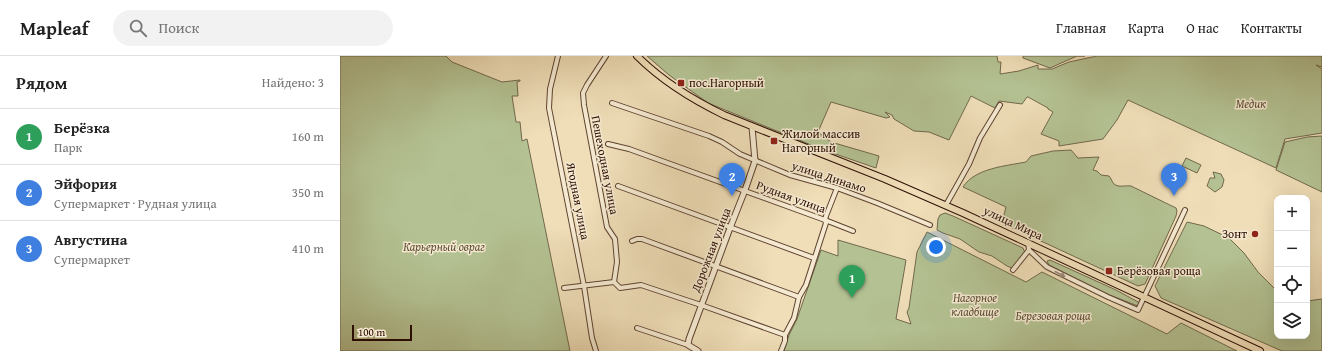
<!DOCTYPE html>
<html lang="ru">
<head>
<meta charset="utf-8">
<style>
  body { margin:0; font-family:"Gentium Book Plus",serif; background:#f2f2f2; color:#222 }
  .controls { position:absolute; right:12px; bottom:12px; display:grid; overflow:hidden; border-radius:8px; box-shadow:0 4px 16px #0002 }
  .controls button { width:36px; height:36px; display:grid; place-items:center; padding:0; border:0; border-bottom:1px solid #e0e0e0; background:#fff; color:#222; font:20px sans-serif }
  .scale { position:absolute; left:12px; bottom:10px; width:60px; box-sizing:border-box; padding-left:4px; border:2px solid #2e0f04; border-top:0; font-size:11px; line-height:14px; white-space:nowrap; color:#2e0f04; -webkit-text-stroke:3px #f5ead1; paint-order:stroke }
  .you { position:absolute; left:596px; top:191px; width:14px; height:14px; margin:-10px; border:3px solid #fff; border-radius:50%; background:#1a73e8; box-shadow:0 0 0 6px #1a73e833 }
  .badge { display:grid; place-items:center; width:26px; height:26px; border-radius:50%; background:#0b8043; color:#fff; font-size:13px; font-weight:700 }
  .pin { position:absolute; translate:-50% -33px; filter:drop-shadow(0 1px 2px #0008) }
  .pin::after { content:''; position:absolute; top:21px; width:14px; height:12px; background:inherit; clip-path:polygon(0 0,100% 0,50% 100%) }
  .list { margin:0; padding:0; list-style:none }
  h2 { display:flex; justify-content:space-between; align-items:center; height:52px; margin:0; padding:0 16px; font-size:17px }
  h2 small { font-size:13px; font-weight:400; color:#767676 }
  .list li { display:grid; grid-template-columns:26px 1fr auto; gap:12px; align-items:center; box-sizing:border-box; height:56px; padding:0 16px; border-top:1px solid #e0e0e0 }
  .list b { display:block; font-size:15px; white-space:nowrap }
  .list p { margin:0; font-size:13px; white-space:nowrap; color:#767676 }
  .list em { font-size:13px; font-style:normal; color:#767676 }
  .icon { flex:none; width:22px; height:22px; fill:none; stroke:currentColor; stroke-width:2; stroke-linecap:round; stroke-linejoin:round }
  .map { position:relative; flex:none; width:982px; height:295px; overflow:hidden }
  header { display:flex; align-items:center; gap:24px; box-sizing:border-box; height:56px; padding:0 20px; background:#fff; border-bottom:1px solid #e0e0e0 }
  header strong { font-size:19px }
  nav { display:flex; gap:22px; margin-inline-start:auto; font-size:14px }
  .search { width:280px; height:36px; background:#f2f2f2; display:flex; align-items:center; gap:10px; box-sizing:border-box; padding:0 14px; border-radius:22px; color:#767676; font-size:15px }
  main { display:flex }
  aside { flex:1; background:#fff }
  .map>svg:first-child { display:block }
</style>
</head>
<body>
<header>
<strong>Mapleaf</strong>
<div class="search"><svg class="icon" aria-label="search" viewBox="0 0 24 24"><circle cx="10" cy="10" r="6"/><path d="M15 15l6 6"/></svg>Поиск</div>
<nav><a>Главная</a><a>Карта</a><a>О нас</a><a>Контакты</a></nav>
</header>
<main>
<aside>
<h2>Рядом<small>Найдено: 3</small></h2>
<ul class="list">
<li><span class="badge" style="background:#2e9e5b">1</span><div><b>Берёзка</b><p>Парк</p></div><em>160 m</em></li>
<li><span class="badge" style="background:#3f7fe0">2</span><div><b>Эйфория</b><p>Супермаркет · Рудная улица</p></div><em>350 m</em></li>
<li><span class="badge" style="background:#3f7fe0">3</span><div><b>Августина</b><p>Супермаркет</p></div><em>410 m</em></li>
</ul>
</aside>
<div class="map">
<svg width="982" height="295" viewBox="0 0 982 295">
  <rect width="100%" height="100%" fill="#efdeb8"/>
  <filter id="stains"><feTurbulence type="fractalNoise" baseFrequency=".005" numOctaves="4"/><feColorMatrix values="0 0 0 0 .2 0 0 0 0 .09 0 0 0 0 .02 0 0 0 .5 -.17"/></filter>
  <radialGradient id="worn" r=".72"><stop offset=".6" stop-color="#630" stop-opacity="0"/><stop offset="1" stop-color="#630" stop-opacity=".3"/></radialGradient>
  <g fill="#b4c293" stroke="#71684c">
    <path d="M 0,0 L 106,0 L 112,6 L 162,26 L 180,24 L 180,25 L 177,26 L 178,40 L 172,40 L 176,66 L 180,66 L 182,85 L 187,83 L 230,295 L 0,295 Z"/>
    <path d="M 307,0 L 657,0 L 658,6 L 661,6 L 660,18 L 679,15 L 698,9 L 698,13 L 712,13 L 729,6 L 757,0 L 982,0 L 982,11 L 976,9 L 982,13 L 982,77 L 945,83 L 936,112 L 788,44 L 777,64 L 763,83 L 719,90 L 719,85 L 701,78 L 713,56 L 708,53 L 708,52 L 688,41 L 687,41 L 682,48 L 659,45 L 655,52 L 631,40 L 609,84 L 589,76 L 574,75 L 554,63 L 552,59 L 545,56 L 550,61 L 546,62 L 491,46 L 478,76 L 491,86 L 539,100 L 536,112 L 481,93 L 368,47 L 329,19 Z"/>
    <path d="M 683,0 L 745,0 L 737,0 L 710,12 L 683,2 Z"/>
    <path d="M 982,80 L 982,136 L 936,114 L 945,86 L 967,81 Z"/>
    <path d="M 731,94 L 738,102 L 759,101 L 753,114 L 757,115 L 761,119 L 769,120 C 771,122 772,126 774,128 C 779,132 785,129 791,130 L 836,152 L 837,155 L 836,160 L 805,228 L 798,230 L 662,167 L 666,151 L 623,131 C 635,112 666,110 686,106 L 691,100 L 713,95 Z"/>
    <path d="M 846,102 L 861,109 L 857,117 L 842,110 Z"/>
    <path d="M 873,116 L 881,118 L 884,124 L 882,131 L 875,136 L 867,130 L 870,122 L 875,122 Z"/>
    <path d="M 605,157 L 613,160 L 683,192 L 686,199 L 681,208 L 674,213 L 667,210 L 652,200 L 639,196 L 620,183 L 603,177 L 597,174 L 598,163 L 600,159 Z"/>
    <path d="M 847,166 L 864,170 L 889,182 L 904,197 L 918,216 L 937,235 L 937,280 L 967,280 L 967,245 L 982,243 L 982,295 L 942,295 L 821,242 L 815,230 Z"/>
    <path d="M 587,176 L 686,226 L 702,216 L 827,278 L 841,267 L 897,295 L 444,295 L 449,279 L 457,263 L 481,194 L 498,200 L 498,184 L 566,204 L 556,263 L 571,268 L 567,256 L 569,252 L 577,196 Z"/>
    <path d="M 710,204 L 776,234 L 800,247 L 798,250 L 754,233 L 709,209 L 707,205 Z"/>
  </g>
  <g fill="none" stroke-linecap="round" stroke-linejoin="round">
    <g stroke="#5e4331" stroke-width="6">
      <g id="minor">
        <path d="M 218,0 L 210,33 L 209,52 L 244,230 L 252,282 L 256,295"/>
        <path d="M 266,0 L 247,29 L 243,37 L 244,49 L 267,171 L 275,183 L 277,206 L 274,226"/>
        <path d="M 272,47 L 369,80 L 382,86 L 400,98 L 450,119 L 497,132 L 537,147 L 590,169"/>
        <path d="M 268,88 L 289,93 L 485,164 L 513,175"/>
        <path d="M 278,130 L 474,202"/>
        <path d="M 606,149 L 629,108 L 640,82 L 660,49"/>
        <path d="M 292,185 L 297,183 L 302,183 L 459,241"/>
        <path d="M 688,186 L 689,194 L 707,211 L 768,241 L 798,254 L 845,154"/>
        <path d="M 673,214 L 689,194"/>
        <path d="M 224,232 L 274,226 L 280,232 L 301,229 L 361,249 L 445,279"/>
        <path d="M 297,272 L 348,289"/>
        <path d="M 441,295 L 445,285 L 445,279 L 454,262 L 459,241 L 466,229 L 486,167 L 485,164 L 486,160 L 497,132"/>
      </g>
    </g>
    <g stroke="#5e4331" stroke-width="7">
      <path id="tertiary" d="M 358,295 L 348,289 L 349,283 L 390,172 L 405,134 L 415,105 L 412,71"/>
    </g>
    <g stroke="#2e0f04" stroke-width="8">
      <path id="primary" d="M 297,0 C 322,25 353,44 384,59 L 545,123 L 623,157 L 920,295"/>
    </g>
    <use href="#minor" stroke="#f5ead1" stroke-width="4"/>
    <use href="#tertiary" stroke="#f5ead1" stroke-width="5"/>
    <use href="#primary" stroke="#efdeb8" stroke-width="6"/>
  </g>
  <defs><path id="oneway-solid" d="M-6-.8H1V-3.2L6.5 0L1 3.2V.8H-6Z"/></defs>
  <use fill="#9b8775" href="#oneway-solid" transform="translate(720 218) rotate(27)"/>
  <g fill="#8f2418" stroke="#f5ead1" stroke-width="1.5">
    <rect x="337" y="23" width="8" height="8" rx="2"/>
    <rect x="430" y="81" width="8" height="8" rx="2"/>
    <circle cx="915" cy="178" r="4"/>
    <rect x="765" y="211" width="8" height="8" rx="2"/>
  </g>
  <g text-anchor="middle" stroke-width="3" stroke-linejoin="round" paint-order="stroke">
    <g font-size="12" fill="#2e0f04" stroke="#f5ead1" text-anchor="start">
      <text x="349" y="31">пос.Нагорный</text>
      <text x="442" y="82">Жилой массив<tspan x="442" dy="14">Нагорный</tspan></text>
      <text x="907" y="182" text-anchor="end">Зонт</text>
      <text x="777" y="219">Берёзовая роща</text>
    </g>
    <g font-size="12" font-style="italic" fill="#5d4e36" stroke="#f5ead1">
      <text x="911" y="52">Медик</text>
      <text x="104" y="195">Карьерный овраг</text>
      <text x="635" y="246">Нагорное<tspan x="635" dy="14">кладбище</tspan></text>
      <text x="713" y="264">Березовая роща</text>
    </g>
    <g font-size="12" fill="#2e0f04" stroke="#f5ead1">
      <text transform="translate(265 109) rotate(79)" y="4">Пешеходная улица</text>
      <text transform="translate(489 121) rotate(18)" y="4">улица Динамо</text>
      <text transform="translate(451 141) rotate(20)" y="4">Рудная улица</text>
      <text transform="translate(238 145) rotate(79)" y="4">Ягодная улица</text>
      <text transform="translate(673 167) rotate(25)" y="4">улица Мира</text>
      <text transform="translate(371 194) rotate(-69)" y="4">Дорожная улица</text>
    </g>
  </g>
  <rect width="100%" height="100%" filter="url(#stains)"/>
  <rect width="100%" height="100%" fill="url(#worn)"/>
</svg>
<div class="controls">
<button>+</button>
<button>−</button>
<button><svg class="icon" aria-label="locate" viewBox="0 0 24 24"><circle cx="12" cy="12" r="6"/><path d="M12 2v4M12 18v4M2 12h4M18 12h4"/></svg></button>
<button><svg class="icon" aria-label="layers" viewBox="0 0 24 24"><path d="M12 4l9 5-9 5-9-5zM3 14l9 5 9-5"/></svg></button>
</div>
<div class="scale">100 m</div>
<div class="you"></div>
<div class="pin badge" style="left:512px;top:242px;background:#2e9e5b">1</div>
<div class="pin badge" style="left:392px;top:140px;background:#3f7fe0">2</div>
<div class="pin badge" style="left:834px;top:140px;background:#3f7fe0">3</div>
</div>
</main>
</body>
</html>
